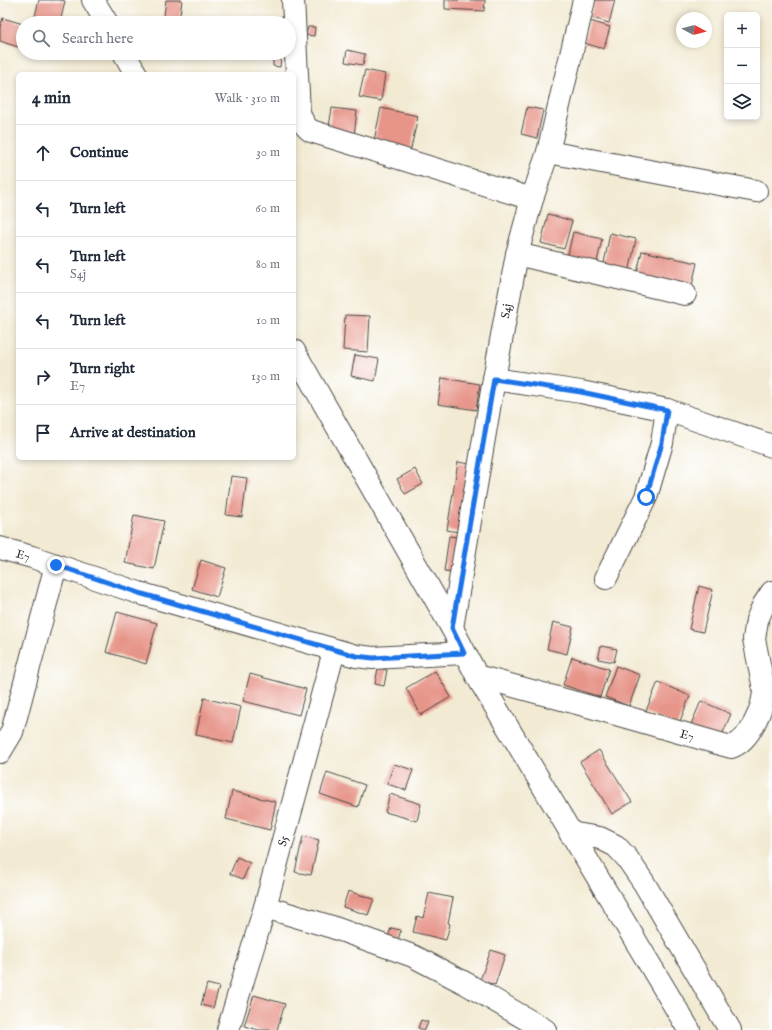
<!DOCTYPE html>
<html lang="en">
<head>
<meta charset="utf-8">
<style>
  body { margin:0; font-family:"IM FELL English",serif; background:#f2f2f3; color:#1f2937 }
  .controls { position:absolute; right:12px; top:12px; display:grid; overflow:hidden; border-radius:6px; box-shadow:0 2px 6px #0003 }
  .controls button { width:36px; height:36px; display:grid; place-items:center; padding:0; border:0; border-bottom:1px solid #e0e1e3; background:#fff; color:#1f2937; font:20px sans-serif }
  .compass { position:absolute; left:676px; top:12px; width:36px; height:36px; border-radius:50%; background:#fff; box-shadow:0 2px 6px #0003; rotate:97deg }
  .stop { position:absolute; width:12px; height:12px; margin:-9px; border:3px solid #1a73e8; border-radius:50%; background:#fff }
  .stop.end { background:#1a73e8; border-color:#fff; box-shadow:0 1px 4px #0008 }
  .list { margin:0; padding:0; list-style:none }
  h2 { display:flex; justify-content:space-between; align-items:center; height:52px; margin:0; padding:0 16px; font-size:17px }
  h2 small { font-size:13px; font-weight:400; color:#747a83 }
  .list li { display:grid; grid-template-columns:26px 1fr auto; gap:12px; align-items:center; box-sizing:border-box; height:56px; padding:0 16px; border-top:1px solid #e0e1e3 }
  .list b { display:block; font-size:15px; white-space:nowrap }
  .list p { margin:0; font-size:13px; white-space:nowrap; color:#747a83 }
  .list em { font-size:13px; font-style:normal; color:#747a83 }
  .icon { flex:none; width:22px; height:22px; fill:none; stroke:currentColor; stroke-width:2; stroke-linecap:round; stroke-linejoin:round }
  .map { position:relative; flex:none; width:772px; height:1030px; overflow:hidden }
  .search { position:absolute; background:#fff; box-shadow:0 2px 6px #0003; left:16px; top:16px; width:280px; height:44px; display:flex; align-items:center; gap:10px; box-sizing:border-box; padding:0 14px; border-radius:22px; color:#747a83; font-size:15px }
  .panel { position:absolute; background:#fff; box-shadow:0 2px 6px #0003; left:16px; top:72px; width:280px; height:388px; border-radius:6px }
  .map>svg:first-child { display:block }
</style>
</head>
<body>
<div class="map">
<svg width="772" height="1030" viewBox="0 0 772 1030">
  <rect width="100%" height="100%" fill="#fff"/>
  <filter id="ink" filterUnits="userSpaceOnUse"><feTurbulence type="fractalNoise" baseFrequency=".025" numOctaves="2"/><feDisplacementMap in="SourceGraphic" scale="8" xChannelSelector="R" yChannelSelector="G"/><feConvolveMatrix kernelMatrix="1 2 1 2 8 2 1 2 1" color-interpolation-filters="sRGB"/></filter>
  <filter id="wash" filterUnits="userSpaceOnUse"><feTurbulence type="fractalNoise" baseFrequency=".012" numOctaves="4" result="noise"/><feDisplacementMap in="SourceGraphic" scale="16" xChannelSelector="R" yChannelSelector="G"/><feGaussianBlur stdDeviation="0.9" result="paint"/><feColorMatrix in="noise" values="0 0 0 0 0 0 0 0 0 0 0 0 0 0 0 0 0 1.4 0 .05"/><feComposite in="paint" operator="in"/></filter>
  <g filter="url(#wash)">
    <rect width="100%" height="100%" fill="#f2ead3"/>
    <g id="blocks">
      <g fill="#e79489">
        <path d="M 39,0 L 60,0 L 65,1 L 60,23 L 44,23 L 34,20 Z"/>
        <path d="M 166,0 L 182,0 L 179,23 L 163,23 Z"/>
        <path d="M 445,0 L 485,0 L 484,11 L 445,9 Z"/>
        <path d="M 595,0 L 615,0 L 609,23 L 590,17 Z"/>
        <path d="M 3,18 L 23,24 L 23,31 L 18,47 L 0,41 L 0,27 Z"/>
        <path d="M 590,21 L 610,27 L 604,49 L 584,43 Z"/>
        <path d="M 308,27 L 315,27 L 314,36 L 306,35 Z"/>
        <path d="M 347,50 L 365,54 L 363,65 L 345,62 Z"/>
        <path d="M 240,53 L 274,53 L 273,57 L 239,55 Z"/>
        <path d="M 273,57 L 281,58 L 280,67 L 273,66 Z"/>
        <path d="M 365,70 L 385,74 L 381,101 L 359,97 Z"/>
        <path d="M 527,107 L 543,110 L 537,138 L 521,134 Z"/>
        <path d="M 332,108 L 357,111 L 354,136 L 328,133 Z"/>
        <path d="M 381,108 L 418,116 L 410,153 L 373,145 Z"/>
        <path d="M 548,214 L 572,221 L 564,249 L 541,243 Z"/>
        <path d="M 573,232 L 602,239 L 596,266 L 567,259 Z"/>
        <path d="M 610,233 L 636,239 L 629,273 L 603,268 Z"/>
        <path d="M 642,251 L 697,263 L 691,290 L 636,278 Z"/>
        <path d="M 345,315 L 370,316 L 368,352 L 343,350 Z"/>
        <path d="M 355,355 L 379,359 L 375,381 L 351,376 Z"/>
        <path d="M 442,378 L 480,384 L 476,410 L 438,404 Z"/>
        <path d="M 458,462 L 476,465 L 464,533 L 447,530 Z"/>
        <path d="M 415,469 L 423,484 L 405,494 L 397,479 Z"/>
        <path d="M 231,476 L 247,478 L 242,517 L 226,515 Z"/>
        <path d="M 134,515 L 164,521 L 154,569 L 125,563 Z"/>
        <path d="M 449,536 L 463,538 L 459,572 L 444,571 Z"/>
        <path d="M 201,560 L 226,568 L 217,597 L 192,589 Z"/>
        <path d="M 699,586 L 713,590 L 703,632 L 689,629 Z"/>
        <path d="M 117,612 L 157,623 L 146,664 L 106,652 Z"/>
        <path d="M 553,622 L 573,627 L 567,654 L 547,649 Z"/>
        <path d="M 601,646 L 617,649 L 614,662 L 598,659 Z"/>
        <path d="M 572,657 L 609,669 L 600,697 L 563,685 Z"/>
        <path d="M 616,666 L 640,675 L 629,706 L 605,697 Z"/>
        <path d="M 378,668 L 387,670 L 384,686 L 375,684 Z"/>
        <path d="M 435,671 L 451,697 L 421,715 L 406,688 Z"/>
        <path d="M 250,674 L 306,689 L 299,715 L 243,701 Z"/>
        <path d="M 658,682 L 690,696 L 678,726 L 645,713 Z"/>
        <path d="M 204,698 L 241,707 L 233,743 L 196,735 Z"/>
        <path d="M 701,701 L 731,714 L 719,742 L 689,729 Z"/>
        <path d="M 599,750 L 632,802 L 612,814 L 580,762 Z"/>
        <path d="M 394,764 L 413,770 L 406,790 L 387,784 Z"/>
        <path d="M 327,772 L 365,785 L 358,807 L 320,794 Z"/>
        <path d="M 232,791 L 276,802 L 270,830 L 226,819 Z"/>
        <path d="M 390,794 L 421,804 L 417,821 L 385,812 Z"/>
        <path d="M 303,836 L 319,840 L 311,875 L 295,872 Z"/>
        <path d="M 237,857 L 250,863 L 243,879 L 230,874 Z"/>
        <path d="M 348,891 L 374,899 L 368,915 L 343,907 Z"/>
        <path d="M 429,893 L 453,898 L 448,923 L 450,924 L 446,940 L 413,932 L 417,916 L 423,918 Z"/>
        <path d="M 391,928 L 401,930 L 398,940 L 388,937 Z"/>
        <path d="M 491,950 L 505,955 L 495,985 L 480,980 Z"/>
        <path d="M 207,984 L 219,987 L 213,1008 L 201,1005 Z"/>
        <path d="M 254,995 L 285,1004 L 277,1030 L 259,1030 L 244,1026 Z"/>
        <path d="M 421,1020 L 428,1022 L 425,1030 L 418,1028 Z"/>
      </g>
    </g>
  </g>
  <g filter="url(#ink)">
    <use href="#blocks" fill-opacity="0" stroke="#494844" stroke-width="1"/>
    <g fill="none" stroke-linecap="round" stroke-linejoin="round">
      <g stroke="#494844" stroke-width="24">
        <g id="minor">
          <path d="M 93,0 L 107,23"/>
          <path d="M 293,0 L 299,112 C 302,121 304,126 311,131 L 532,199"/>
          <path d="M 124,53 L 136,74"/>
          <path d="M 548,152 L 756,191"/>
          <path d="M 517,254 L 685,294"/>
          <path d="M 294,351 L 452,628 L 477,676 L 689,1030"/>
          <path d="M 494,379 L 581,392 L 667,410 L 772,446"/>
          <path d="M 0,548 L 32,557 L 139,593 L 356,656 L 373,658 L 464,653"/>
          <path d="M 606,578 L 646,497 L 662,443 L 667,410"/>
          <path d="M 452,628 L 494,379 L 517,254 L 532,199 L 548,152 L 584,0"/>
          <path d="M 477,676 L 591,707 L 731,747 C 750,741 764,707 764,689 L 754,639 L 757,620 L 764,604 L 772,592"/>
          <path d="M 0,752 L 12,732 L 56,565"/>
          <path d="M 570,833 L 600,838 L 616,846 L 627,858 L 644,883 L 730,1030"/>
          <path d="M 265,907 L 332,927 L 413,956 L 465,983 L 545,1030"/>
          <path d="M 228,1030 L 265,907 L 334,651"/>
        </g>
      </g>
      <use href="#minor" stroke="#fff" stroke-width="22"/>
    </g>
  </g>
  <g fill="none" stroke-linecap="round" stroke-linejoin="round" filter="url(#ink)">
    <path stroke="#1a73e8" stroke-width="5" d="M 56,565 L 139,593 L 356,656 L 373,658 L 464,653 L 452,628 L 494,379 L 581,392 L 667,410 L 662,443 L 646,497"/>
  </g>
  <g text-anchor="middle" stroke-width="3" stroke-linejoin="round" paint-order="stroke">
    <g font-size="12" fill="#2b2b2b" stroke="#fff">
      <text transform="translate(506 311) rotate(-80)" y="4">S4j</text>
      <text transform="translate(23 555) rotate(16)" y="4">E7</text>
      <text transform="translate(687 735) rotate(15)" y="4">E7</text>
      <text transform="translate(283 841) rotate(-75)" y="4">S5</text>
    </g>
  </g>
</svg>
<div class="controls">
<button>+</button>
<button>−</button>
<button><svg class="icon" aria-label="layers" viewBox="0 0 24 24"><path d="M12 4l9 5-9 5-9-5zM3 14l9 5 9-5"/></svg></button>
</div>
<svg class="compass" viewBox="-18 -18 36 36"><path d="M0-13l5 13h-10z" fill="#e53935"/><path d="M0 13l5-13h-10z" fill="#747a83"/></svg>
<div class="stop" style="left:646px;top:497px"></div>
<div class="stop end" style="left:56px;top:565px"></div>
<div class="search"><svg class="icon" aria-label="search" viewBox="0 0 24 24"><circle cx="10" cy="10" r="6"/><path d="M15 15l6 6"/></svg>Search here</div>
<section class="panel">
<h2>4 min<small>Walk · 310 m</small></h2>
<ul class="list">
<li><svg class="icon" aria-label="ahead" viewBox="0 0 24 24"><path d="M12 20V5M6 11l6-6 6 6"/></svg><div><b>Continue</b></div><em>30 m</em></li>
<li><svg class="icon" aria-label="left" viewBox="0 0 24 24"><path d="M17 20v-9H6M10 6l-5 5 5 5"/></svg><div><b>Turn left</b></div><em>60 m</em></li>
<li><svg class="icon" aria-label="left" viewBox="0 0 24 24"><path d="M17 20v-9H6M10 6l-5 5 5 5"/></svg><div><b>Turn left</b><p>S4j</p></div><em>80 m</em></li>
<li><svg class="icon" aria-label="left" viewBox="0 0 24 24"><path d="M17 20v-9H6M10 6l-5 5 5 5"/></svg><div><b>Turn left</b></div><em>10 m</em></li>
<li><svg class="icon" aria-label="right" viewBox="0 0 24 24"><path d="M7 20v-9h11M14 6l5 5-5 5"/></svg><div><b>Turn right</b><p>E7</p></div><em>130 m</em></li>
<li><svg class="icon" aria-label="arrive" viewBox="0 0 24 24"><path d="M6 21V4h12l-3 4 3 4H6"/></svg><div><b>Arrive at destination</b></div></li>
</ul>
</section>
</div>
</body>
</html>
